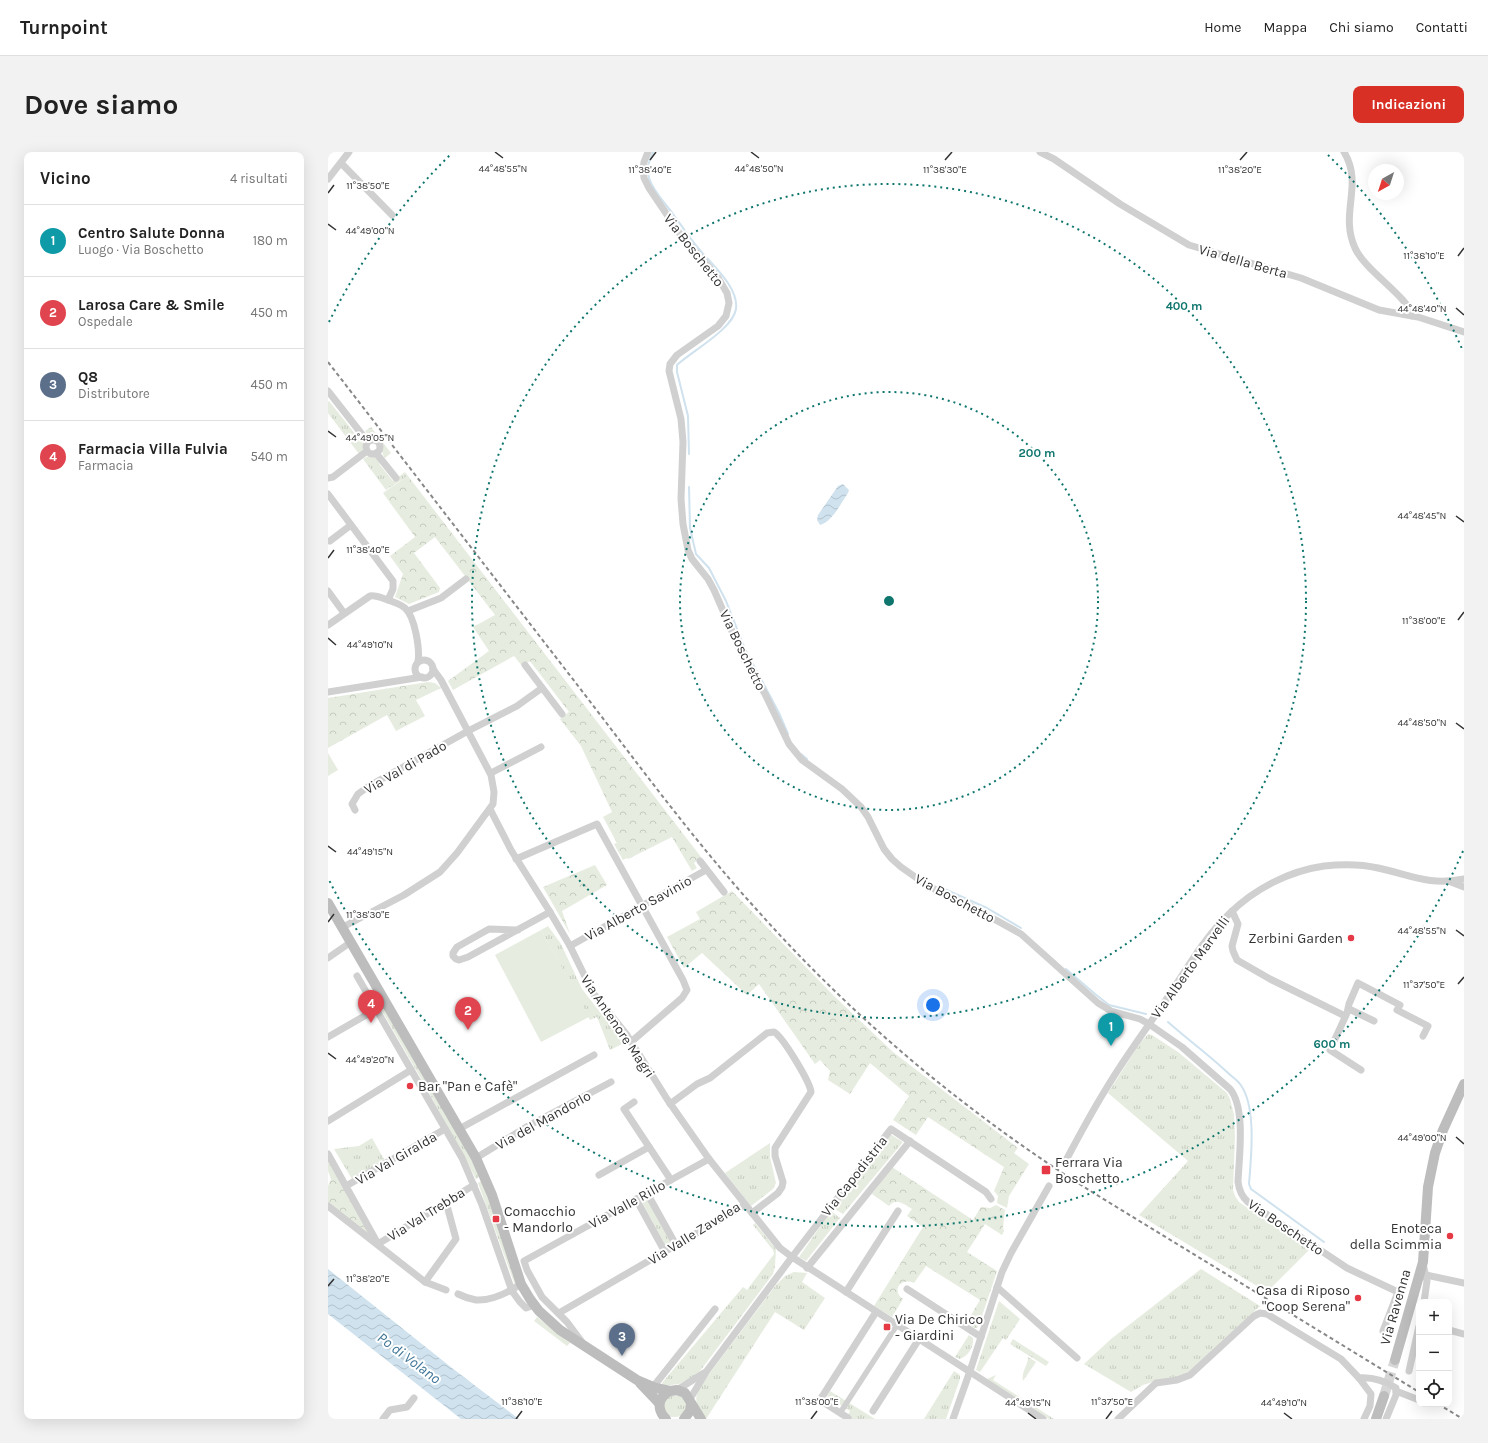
<!DOCTYPE html>
<html lang="it">
<head>
<meta charset="utf-8">
<style>
  body { margin:0; font-family:Karla,sans-serif; background:#f2f2f2; color:#222 }
  .controls { position:absolute; right:12px; bottom:12px; display:grid; overflow:hidden; border-radius:8px; box-shadow:0 4px 16px #0002 }
  .controls button { width:36px; height:36px; display:grid; place-items:center; padding:0; border:0; border-bottom:1px solid #e0e0e0; background:#fff; color:#222; font:20px sans-serif }
  .compass { position:absolute; left:1040px; top:12px; width:36px; height:36px; border-radius:50%; background:#fff; box-shadow:0 4px 16px #0002; rotate:219deg }
  .you { position:absolute; left:605px; top:853px; width:14px; height:14px; margin:-10px; border:3px solid #fff; border-radius:50%; background:#1a73e8; box-shadow:0 0 0 6px #1a73e833 }
  .badge { display:grid; place-items:center; width:26px; height:26px; border-radius:50%; background:#d93025; color:#fff; font-size:13px; font-weight:700 }
  .pin { position:absolute; translate:-50% -33px; filter:drop-shadow(0 1px 2px #0008) }
  .pin::after { content:''; position:absolute; top:21px; width:14px; height:12px; background:inherit; clip-path:polygon(0 0,100% 0,50% 100%) }
  .list { margin:0; padding:0; list-style:none }
  h2 { display:flex; justify-content:space-between; align-items:center; height:52px; margin:0; padding:0 16px; font-size:17px }
  h2 small { font-size:13px; font-weight:400; color:#767676 }
  .list li { display:grid; grid-template-columns:26px 1fr auto; gap:12px; align-items:center; box-sizing:border-box; height:72px; padding:0 16px; border-top:1px solid #e0e0e0 }
  .list b { display:block; font-size:15px; white-space:nowrap }
  .list p { margin:0; font-size:13px; white-space:nowrap; color:#767676 }
  .list em { font-size:13px; font-style:normal; color:#767676 }
  .icon { flex:none; width:22px; height:22px; fill:none; stroke:currentColor; stroke-width:2; stroke-linecap:round; stroke-linejoin:round }
  .map { position:relative; flex:none; width:1136px; height:1267px; overflow:hidden; border-radius:8px }
  header { display:flex; align-items:center; gap:24px; box-sizing:border-box; height:56px; padding:0 20px; background:#fff; border-bottom:1px solid #e0e0e0 }
  header strong { font-size:19px }
  nav { display:flex; gap:22px; margin-inline-start:auto; font-size:14px }
  .intro { display:flex; align-items:center; justify-content:space-between; box-sizing:border-box; height:96px; padding:0 24px }
  h1 { margin:0; font-size:28px }
  .button { padding:10px 18px; border-radius:8px; background:#d93025; color:#fff; font-size:14px; font-weight:700 }
  main { display:flex; gap:24px; padding:0 24px }
  aside { flex:1; background:#fff; border-radius:8px; box-shadow:0 4px 16px #0002 }
  .map>svg:first-child { display:block }
</style>
</head>
<body>
<header>
<strong>Turnpoint</strong>
<nav><a>Home</a><a>Mappa</a><a>Chi siamo</a><a>Contatti</a></nav>
</header>
<div class="intro"><h1>Dove siamo</h1><a class="button">Indicazioni</a></div>
<main>
<aside>
<h2>Vicino<small>4 risultati</small></h2>
<ul class="list">
<li><span class="badge" style="background:#0f9aa8">1</span><div><b>Centro Salute Donna</b><p>Luogo · Via Boschetto</p></div><em>180 m</em></li>
<li><span class="badge" style="background:#e0444e">2</span><div><b>Larosa Care &amp; Smile</b><p>Ospedale</p></div><em>450 m</em></li>
<li><span class="badge" style="background:#5c6f8a">3</span><div><b>Q8</b><p>Distributore</p></div><em>450 m</em></li>
<li><span class="badge" style="background:#e0444e">4</span><div><b>Farmacia Villa Fulvia</b><p>Farmacia</p></div><em>540 m</em></li>
</ul>
</aside>
<div class="map">
<svg width="1136" height="1267" viewBox="0 0 1136 1267">
  <defs>
    <pattern id="grass-tufts" width="24" height="20" patternUnits="userSpaceOnUse"><rect width="24" height="20" fill="#e6ecdf"/><path d="M3 7l-1-3M5 7V3M7 7l1-3M15 17l-1-3M17 17v-4M19 17l1-3" fill="none" stroke="#c6cbc0"/></pattern>
    <pattern id="park-crowns" width="20" height="18" patternUnits="userSpaceOnUse"><rect width="20" height="18" fill="#e6ecdf"/><path d="M2 6a3 3 0 1 1 6 0M12 15a3 3 0 1 1 6 0" fill="none" stroke="#c6cbc0"/></pattern>
    <pattern id="water-waves" width="16" height="10" patternUnits="userSpaceOnUse"><rect width="16" height="10" fill="#cfe2ee"/><path d="M0 5q4-4 8 0t8 0" fill="none" stroke="#b2c2cd"/></pattern>
  </defs>
  <rect width="100%" height="100%" fill="#fff"/>
  <g fill="url(#grass-tufts)">
    <path d="M 1,249 L 28,283 L 31,284 L 36,291 L 35,297 L 31,302 L 0,261 L 0,250 Z"/>
    <path d="M 43,275 L 63,301 L 57,306 C 52,299 55,294 51,290 C 47,285 41,285 37,279 Z"/>
    <path d="M 42,303 L 50,305 L 52,313 L 65,329 L 77,320 L 80,324 L 58,338 L 35,307 Z"/>
    <path d="M 220,774 L 233,792 L 254,837 L 296,891 L 282,898 L 269,865 L 262,868 L 213,778 Z"/>
    <path d="M 58,856 L 125,973 L 152,1024 L 148,1027 L 99,937 L 54,859 Z"/>
    <path d="M 820,882 L 824,883 L 850,900 L 899,941 L 902,947 L 906,963 L 907,984 L 905,1038 L 907,1044 L 911,1050 L 981,1098 L 939,1140 L 811,1063 L 860,1009 L 780,941 L 812,891 Z"/>
    <path d="M 562,982 L 575,990 L 515,1062 L 505,1056 Z"/>
    <path d="M 44,986 L 57,1009 L 24,1027 L 6,997 L 31,994 Z"/>
    <path d="M 442,991 L 442,1005 L 448,1031 L 445,1037 L 423,1054 L 397,1021 Z"/>
    <path d="M 154,1029 L 189,1132 L 187,1133 L 150,1031 Z"/>
    <path d="M 319,1047 L 343,1090 L 337,1093 L 314,1050 Z"/>
    <path d="M 503,1059 L 512,1066 L 478,1109 L 471,1105 Z"/>
    <path d="M 427,1071 L 448,1097 L 447,1114 L 445,1122 L 369,1223 L 351,1232 L 334,1234 L 334,1231 L 415,1135 L 419,1138 L 446,1102 L 445,1098 L 425,1073 Z"/>
    <path d="M 873,1117 L 932,1154 L 877,1206 L 862,1219 L 849,1225 L 837,1226 L 815,1233 L 803,1240 L 756,1212 L 783,1187 Z"/>
    <path d="M 466,1120 L 479,1121 L 474,1130 L 497,1146 L 476,1178 L 447,1160 L 378,1267 L 376,1267 C 367,1250 365,1247 375,1230 L 448,1133 L 457,1124 Z"/>
    <path d="M 671,1149 L 692,1167 L 678,1188 L 675,1186 L 652,1220 L 648,1218 Z"/>
    <path d="M 209,1165 L 242,1191 L 239,1194 L 206,1169 Z"/>
    <path d="M 641,1183 L 645,1186 C 646,1195 640,1204 632,1207 L 627,1205 Z"/>
    <path d="M 685,1187 L 721,1210 L 718,1214 L 682,1192 Z"/>
    <path d="M 700,1205 L 708,1210 L 695,1229 C 693,1219 700,1214 700,1205 Z"/>
    <path d="M 626,1219 L 632,1223 L 632,1227 L 618,1267 L 596,1267 Z"/>
    <path d="M 668,1223 L 665,1228 L 726,1267 L 721,1267 L 659,1227 Z"/>
    <path d="M 502,1239 L 547,1267 L 518,1267 L 522,1259 L 499,1244 Z"/>
    <circle cx="347" cy="1254" r="11"/>
  </g>
  <g fill="url(#park-crowns)">
    <path d="M 80,324 L 373,705 L 366,711 L 369,716 L 364,719 L 344,685 L 300,707 L 299,706 L 295,708 L 286,692 L 289,691 L 275,665 L 284,660 L 253,594 L 232,567 L 241,560 L 202,509 L 194,514 L 186,504 L 125,538 L 120,529 L 161,499 L 145,475 L 167,463 L 107,385 L 86,401 L 112,436 L 111,440 L 81,452 L 67,445 L 75,422 L 62,404 L 87,385 L 55,341 Z"/>
    <path d="M 100,530 L 107,531 L 113,536 L 88,548 L 97,564 L 68,579 L 59,563 L 0,596 L 0,546 Z"/>
    <path d="M 267,713 L 279,733 L 234,759 L 242,782 L 215,735 Z"/>
    <path d="M 404,739 L 506,844 L 565,900 L 690,996 L 686,1001 L 701,1012 L 681,1044 L 679,1056 L 669,1051 L 670,1044 L 666,1039 L 676,1015 L 600,965 L 588,983 L 565,968 L 581,944 L 542,911 L 522,942 L 500,928 L 502,919 L 492,908 L 487,912 L 431,832 L 419,843 L 374,801 L 356,816 L 339,785 L 372,767 L 368,760 Z"/>
    <path d="M 0,1007 L 44,1086 L 0,1052 L 0,1034 L 3,1027 L 0,1019 Z"/>
    <path d="M 564,1015 L 645,1068 L 653,1055 L 662,1056 L 668,1053 L 677,1058 L 675,1075 L 676,1079 L 674,1083 L 657,1072 L 639,1100 L 669,1119 L 651,1173 L 649,1176 L 646,1176 L 639,1170 L 652,1148 L 598,1114 L 586,1131 C 579,1127 567,1131 570,1141 C 571,1144 573,1145 575,1147 L 564,1165 L 546,1154 L 595,1075 L 579,1064 L 584,1057 C 576,1052 568,1045 561,1054 L 544,1042 Z"/>
  </g>
  <g fill="#e6ecdf">
    <path d="M 0,601 L 10,618 L 0,624 Z"/>
    <path d="M 213,778 L 261,865 L 213,890 L 167,803 Z"/>
  </g>
  <g fill="url(#water-waves)">
    <path d="M 515,332 L 521,338 L 520,341 C 513,351 504,370 492,373 L 489,368 L 490,363 L 510,334 Z"/>
    <path d="M 0,1117 L 124,1216 L 191,1267 L 133,1267 L 0,1162 Z"/>
  </g>
  <g fill="none" stroke-linecap="round" stroke-linejoin="round">
    <g stroke="#cfe2ee" stroke-width="2">
      <path d="M 325,0 C 321,9 318,17 321,26 C 325,39 337,51 345,62 C 353,73 361,85 370,96 C 383,112 411,135 408,157 C 405,177 364,199 349,213 L 349,220 L 360,264 L 361,302"/>
      <path d="M 361,335 L 362,376 L 368,402 L 381,416 L 398,449 L 417,497 L 451,561 L 460,582"/>
      <path d="M 473,602 L 479,607"/>
      <path d="M 612,735 L 659,756 L 693,776"/>
      <path d="M 738,817 L 767,842 L 781,853 L 818,862"/>
      <path d="M 840,870 C 859,887 880,902 899,920 C 903,924 909,928 912,932 C 929,954 923,1006 921,1032 L 923,1037 L 996,1090"/>
    </g>
    <path stroke="#d6d6d6" stroke-width="10" stroke-dasharray="10 5" stroke-linecap="butt" d="M 1056,1244 L 1067,1208"/>
    <path stroke="#d0d0d0" stroke-width="5.5" d="M 512,1261 L 569,1173"/>
    <g stroke="#d0d0d0" stroke-width="7">
      <path d="M 320,0 L 316,10 L 315,18 L 316,26 L 321,36 L 352,82 L 389,124 L 399,141 L 401,151 L 398,164 L 390,174 L 349,203 L 342,212 L 341,219 L 353,267 L 355,290 L 353,347 L 355,372 L 360,398 L 364,407 L 380,427 L 386,438 L 417,509 L 437,542 L 461,592 L 474,608 L 514,637 L 533,655 L 540,665 L 556,697 L 564,707 L 573,715 L 600,734 L 646,756 L 693,782 L 770,851 L 783,859 L 812,867 L 821,872 L 854,895 L 902,937 C 918,956 911,1005 910,1030 C 911,1038 913,1044 920,1050 L 1019,1116 L 1070,1140 L 1055,1179"/>
      <path d="M 712,0 L 726,7 L 792,52 L 861,93 L 973,126 L 1051,158 L 1090,165 L 1136,180"/>
      <path d="M 1016,0 C 1036,33 1011,61 1027,96 C 1037,119 1081,145 1084,164"/>
      <path d="M 13,11 L 64,63"/>
      <path d="M 0,27 L 21,0"/>
      <path d="M 0,239 L 40,290"/>
      <circle cx="45" cy="295" r="7"/>
      <path d="M 48,301 L 68,326"/>
      <path d="M 0,326 L 5,325 L 39,299"/>
      <path d="M 0,342 L 65,429 L 65,437 L 60,448"/>
      <path d="M 2,389 L 23,373"/>
      <path d="M 0,439 L 16,461"/>
      <path d="M 80,459 L 113,446 L 138,427"/>
      <path d="M 0,473 L 42,444 C 48,443 54,446 60,448 C 66,450 72,452 77,456 C 87,465 92,497 90,510"/>
      <circle cx="96" cy="517" r="9"/>
      <path d="M 197,513 L 234,562"/>
      <path d="M 0,540 L 94,525"/>
      <path d="M 163,621 L 213,595"/>
      <path d="M 162,657 L 183,698 L 222,760 L 242,794 L 265,841 L 299,883 L 339,947 L 381,1007 L 452,1096 L 464,1105 L 715,1267"/>
      <path d="M 27,658 L 24,652 L 30,642 L 41,634 L 140,579 L 189,554 L 214,536"/>
      <path d="M 188,707 L 269,672 L 355,828 L 359,838 L 354,846 L 303,890"/>
      <path d="M 372,709 L 396,740"/>
      <path d="M 1123,730 L 1136,735"/>
      <path d="M 904,759 L 910,772 L 904,794 L 905,799 L 909,808 L 942,827 L 1017,864"/>
      <path d="M 15,775 L 76,743 L 112,720 L 129,701 L 165,652 L 166,640 L 163,623 L 113,528 L 105,517"/>
      <path d="M 190,778 L 161,777 L 129,795 L 125,801 L 125,804 L 128,807 L 131,808 L 140,805 L 222,760"/>
      <path d="M 242,794 L 378,718"/>
      <path d="M 0,806 L 23,790"/>
      <path d="M 29,824 L 134,1006 L 154,1053 L 184,1139 L 192,1150 L 198,1156 L 206,1153"/>
      <path d="M 1021,857 L 1046,869"/>
      <path d="M 0,885 L 59,851"/>
      <path d="M 1033,918 L 1002,898 L 1019,861 L 1021,852 L 1030,831 L 1072,853 L 1069,858 L 1100,874 L 1095,884"/>
      <path d="M 306,950 L 296,957 L 343,1028"/>
      <path d="M 342,952 L 369,932 L 382,926 L 439,881 L 446,880 C 455,885 482,930 483,940 L 447,996 L 447,1004 L 455,1030 L 454,1035 L 450,1041 L 424,1061"/>
      <path d="M 0,969 L 83,918"/>
      <path d="M 131,977 L 266,903"/>
      <path d="M 0,1002 L 50,1092 L 146,1033"/>
      <path d="M 148,1006 L 200,974 L 283,930"/>
      <path d="M 737,1010 C 750,986 763,961 778,937 C 798,903 822,872 844,839 C 861,813 878,784 901,762 C 926,737 961,719 996,714 C 1014,712 1033,712 1050,716 C 1082,723 1102,734 1136,727"/>
      <path d="M 271,1023 L 321,995"/>
      <path d="M 18,1034 L 117,977"/>
      <path d="M 319,1041 L 348,1093"/>
      <path d="M 308,1047 L 337,1100"/>
      <path d="M 0,1054 L 97,1130 L 118,1138"/>
      <path d="M 1095,1112 L 1099,1129 L 1096,1150"/>
      <path d="M 479,1116 L 582,989"/>
      <path d="M 1098,1123 L 1136,1131"/>
      <path d="M 97,1130 L 128,1087 L 118,1050"/>
      <path d="M 669,1135 L 749,1206"/>
      <path d="M 579,1137 L 653,1185"/>
      <path d="M 518,1140 L 570,1059"/>
      <path d="M 130,1142 C 136,1145 142,1147 148,1148 C 163,1149 181,1140 193,1132"/>
      <path d="M 231,1161 L 417,1053"/>
      <path d="M 1121,1178 L 1136,1182"/>
      <path d="M 254,1190 L 239,1170 L 214,1145 L 199,1118 L 196,1109 L 381,1007"/>
      <path d="M 1081,1219 L 1091,1174"/>
      <path d="M 1031,1226 C 1044,1225 1057,1229 1068,1236 L 1068,1243 L 1058,1267"/>
      <path d="M 325,1235 L 387,1157"/>
      <path d="M 349,1238 L 376,1221"/>
      <path d="M 1068,1239 L 1091,1248"/>
      <path d="M 362,1247 L 378,1220 L 464,1105 L 563,977 L 658,1040 L 663,1047"/>
      <path d="M 545,1259 L 591,1187"/>
      <path d="M 520,1266 L 492,1248 L 548,1160"/>
      <path d="M 55,1267 L 62,1258 L 79,1255 L 86,1246"/>
      <path d="M 625,1267 L 642,1219 L 674,1120 L 683,1101 L 721,1034"/>
      <path d="M 790,1267 L 828,1231 L 849,1228 L 862,1223 L 926,1164 L 932,1161 L 939,1162 L 1013,1207 L 1031,1226 L 1043,1242 L 1042,1254 L 1036,1267"/>
    </g>
    <g stroke="#bdbdbd" stroke-width="10">
      <path d="M 0,751 L 148,1006 L 164,1043 L 193,1132 L 202,1147 L 211,1159 L 232,1178 L 309,1228 L 328,1236 L 342,1239 L 349,1238 L 357,1241 L 373,1267"/>
      <path d="M 1067,1208 L 1095,1110 L 1100,1035 L 1107,1001 L 1115,978 L 1136,932"/>
      <path d="M 312,1231 L 331,1251"/>
      <path d="M 338,1267 C 328,1257 330,1245 342,1239"/>
      <path d="M 356,1267 L 362,1259 L 363,1252"/>
      <path d="M 1048,1267 L 1056,1244"/>
    </g>
    <g stroke="#888" stroke-width="2" stroke-dasharray="4 3" stroke-linecap="butt">
      <path d="M 0,210 C 79,312 158,415 237,517 C 300,598 360,682 429,758 C 527,868 640,962 764,1040 L 1091,1240"/>
      <path d="M 1110,1252 L 1135,1267"/>
    </g>
  </g>
  <path fill="none" stroke="#333" stroke-width="1.5" d="M 167,0 L 175,6M 423,0 L 431,6M 322,8 L 328,0M 617,8 L 624,0M 912,8 L 919,0M 0,41 L 6,33M 0,72 L 8,78M 1130,104 L 1136,96M 1128,156 L 1136,163M 0,279 L 8,285M 1128,364 L 1136,370M 0,406 L 6,398M 1130,468 L 1136,460M 0,486 L 8,493M 1128,571 L 1136,577M 0,694 L 8,700M 0,770 L 6,762M 1128,778 L 1136,784M 1130,832 L 1136,825M 0,901 L 8,907M 1128,985 L 1136,992M 0,1134 L 6,1127M 700,1261 L 708,1267M 956,1261 L 964,1267M 188,1267 L 194,1259M 483,1267 L 489,1259M 778,1267 L 784,1259"/>
  <g fill="none" stroke="#0f766e" stroke-width="2" stroke-dasharray="2 4">
    <circle cx="561" cy="449" r="209"/>
    <circle cx="561" cy="449" r="417"/>
    <path d="M1135 699A626 626 0 0 1 1 728M1 170A626 626 0 0 1 122 3M1000 3A626 626 0 0 1 1135 199"/>
  </g>
  <g fill="#e63946" stroke="#fff" stroke-width="1.5">
    <circle cx="1023" cy="786" r="4"/>
    <circle cx="82" cy="934" r="4"/>
    <rect x="713" y="1013" width="10" height="10" rx="2"/>
    <rect x="164" y="1063" width="8" height="8" rx="2"/>
    <circle cx="1122" cy="1084" r="4"/>
    <circle cx="1030" cy="1146" r="4"/>
    <rect x="555" y="1171" width="8" height="8" rx="2"/>
  </g>
  <g text-anchor="middle" stroke-width="4" stroke-linejoin="round" paint-order="stroke">
    <g font-size="14" fill="#333" stroke="#fff">
      <text transform="translate(366 98) rotate(52)" y="5">Via Boschetto</text>
      <text transform="translate(915 109) rotate(16)" y="5">Via della Berta</text>
      <text transform="translate(415 498) rotate(64)" y="5">Via Boschetto</text>
      <text transform="translate(77 615) rotate(-30)" y="5">Via Val di Pado</text>
      <text transform="translate(627 746) rotate(28)" y="5">Via Boschetto</text>
      <text transform="translate(310 756) rotate(-29)" y="5">Via Alberto Savinio</text>
      <text transform="translate(862 815) rotate(-54)" y="5">Via Alberto Marvelli</text>
      <text transform="translate(290 874) rotate(56)" y="5">Via Antenore Magri</text>
      <text transform="translate(215 968) rotate(-29)" y="5">Via del Mandorlo</text>
      <text transform="translate(68 1006) rotate(-30)" y="5">Via Val Giralda</text>
      <text transform="translate(526 1024) rotate(-52)" y="5">Via Capodistria</text>
      <text transform="translate(299 1052) rotate(-29)" y="5">Via Valle Rillo</text>
      <text transform="translate(98 1062) rotate(-32)" y="5">Via Val Trebba</text>
      <text transform="translate(958 1075) rotate(34)" y="5">Via Boschetto</text>
      <text transform="translate(366 1081) rotate(-32)" y="5">Via Valle Zavelea</text>
      <text transform="translate(1067 1155) rotate(-74)" y="5">Via Ravenna</text>
    </g>
    <g font-size="14" fill="#333" stroke="#fff" text-anchor="start">
      <text x="1015" y="791" text-anchor="end">Zerbini Garden</text>
      <text x="90" y="939">Bar "Pan e Cafè"</text>
      <text x="727" y="1015">Ferrara Via<tspan x="727" dy="16">Boschetto</tspan></text>
      <text x="176" y="1064">Comacchio<tspan x="176" dy="16">- Mandorlo</tspan></text>
      <text x="1114" y="1081" text-anchor="end">Enoteca<tspan x="1114" dy="16">della Scimmia</tspan></text>
      <text x="1022" y="1143" text-anchor="end">Casa di Riposo<tspan x="1022" dy="16">"Coop Serena"</tspan></text>
      <text x="567" y="1172">Via De Chirico<tspan x="567" dy="16">- Giardini</tspan></text>
    </g>
    <g font-size="15" font-style="italic" fill="#3f7597" stroke="#fff">
      <text transform="translate(81 1206) rotate(37)" y="5">Po di Volano</text>
    </g>
  </g>
  <g font-size="10" text-anchor="middle" fill="#333" stroke="#fff" stroke-width="4" stroke-linejoin="round" paint-order="stroke">
    <text x="175" y="20">44°48'55"N</text>
    <text x="431" y="20">44°48'50"N</text>
    <text x="322" y="21">11°38'40"E</text>
    <text x="617" y="21">11°38'30"E</text>
    <text x="912" y="21">11°38'20"E</text>
    <text x="40" y="37">11°38'50"E</text>
    <text x="42" y="82">44°49'00"N</text>
    <text x="1096" y="107">11°38'10"E</text>
    <text x="1094" y="160">44°48'40"N</text>
    <text x="42" y="289">44°49'05"N</text>
    <text x="1094" y="367">44°48'45"N</text>
    <text x="40" y="401">11°38'40"E</text>
    <text x="1096" y="472">11°38'00"E</text>
    <text x="42" y="496">44°49'10"N</text>
    <text x="1094" y="574">44°48'50"N</text>
    <text x="42" y="703">44°49'15"N</text>
    <text x="40" y="766">11°38'30"E</text>
    <text x="1094" y="782">44°48'55"N</text>
    <text x="1096" y="836">11°37'50"E</text>
    <text x="42" y="911">44°49'20"N</text>
    <text x="1094" y="989">44°49'00"N</text>
    <text x="40" y="1130">11°38'20"E</text>
    <text x="194" y="1253">11°38'10"E</text>
    <text x="489" y="1253">11°38'00"E</text>
    <text x="784" y="1253">11°37'50"E</text>
    <text x="700" y="1254">44°49'15"N</text>
    <text x="956" y="1254">44°49'10"N</text>
  </g>
  <circle cx="561" cy="449" r="6" fill="#0f766e" stroke="#fff" stroke-width="2"/>
  <g font-size="12" text-anchor="middle" font-weight="bold" fill="#0f766e" stroke="#fff" stroke-width="4" stroke-linejoin="round" paint-order="stroke">
    <text x="856" y="158">400 m</text>
    <text x="709" y="305">200 m</text>
    <text x="1004" y="896">600 m</text>
  </g>
</svg>
<div class="controls">
<button>+</button>
<button>−</button>
<button><svg class="icon" aria-label="locate" viewBox="0 0 24 24"><circle cx="12" cy="12" r="6"/><path d="M12 2v4M12 18v4M2 12h4M18 12h4"/></svg></button>
</div>
<svg class="compass" viewBox="-18 -18 36 36"><path d="M0-13l5 13h-10z" fill="#e53935"/><path d="M0 13l5-13h-10z" fill="#767676"/></svg>
<div class="you"></div>
<div class="pin badge" style="left:783px;top:894px;background:#0f9aa8">1</div>
<div class="pin badge" style="left:140px;top:878px;background:#e0444e">2</div>
<div class="pin badge" style="left:294px;top:1204px;background:#5c6f8a">3</div>
<div class="pin badge" style="left:43px;top:871px;background:#e0444e">4</div>
</div>
</main>
</body>
</html>
